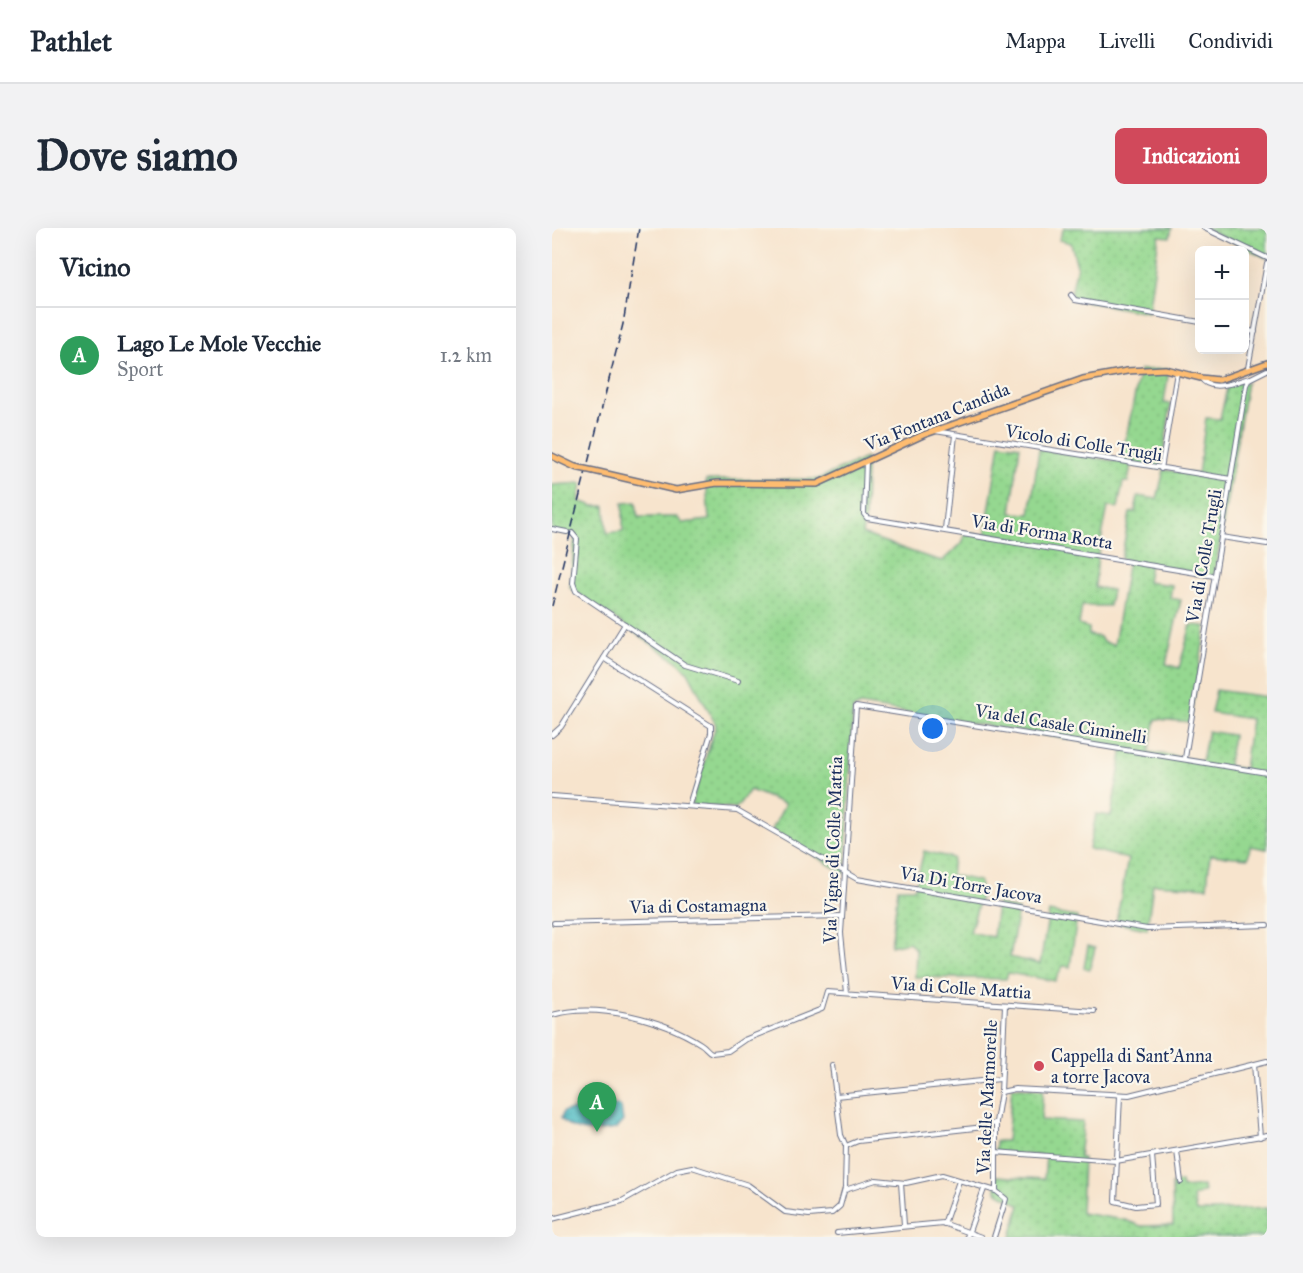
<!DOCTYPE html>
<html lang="it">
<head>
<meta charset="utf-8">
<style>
  body { margin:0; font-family:"IM FELL Great Primer",serif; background:#f2f2f3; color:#1f2937 }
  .controls { position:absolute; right:18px; top:18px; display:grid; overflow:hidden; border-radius:9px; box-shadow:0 6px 24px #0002 }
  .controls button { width:54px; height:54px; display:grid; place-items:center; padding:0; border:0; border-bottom:2px solid #e0e1e3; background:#fff; color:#1f2937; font:30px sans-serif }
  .you { position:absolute; left:381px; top:501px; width:21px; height:21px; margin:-15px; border:4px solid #fff; border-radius:50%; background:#1a73e8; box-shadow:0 0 0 9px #1a73e833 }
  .badge { display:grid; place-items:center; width:39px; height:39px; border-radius:50%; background:#d1495b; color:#fff; font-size:20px; font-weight:700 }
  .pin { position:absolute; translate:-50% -50px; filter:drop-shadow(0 2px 3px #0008) }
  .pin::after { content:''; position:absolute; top:32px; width:21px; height:18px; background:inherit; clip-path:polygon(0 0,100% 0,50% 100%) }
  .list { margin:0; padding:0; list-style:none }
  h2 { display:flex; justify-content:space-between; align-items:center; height:78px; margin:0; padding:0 24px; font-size:26px }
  h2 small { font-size:20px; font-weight:400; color:#747a83 }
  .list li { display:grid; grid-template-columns:39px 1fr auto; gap:18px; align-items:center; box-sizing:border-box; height:96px; padding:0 24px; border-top:2px solid #e0e1e3 }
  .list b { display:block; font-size:22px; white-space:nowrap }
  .list p { margin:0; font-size:20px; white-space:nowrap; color:#747a83 }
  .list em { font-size:20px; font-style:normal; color:#747a83 }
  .map { position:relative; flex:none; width:715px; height:1009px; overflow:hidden; border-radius:9px }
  header { display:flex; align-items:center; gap:36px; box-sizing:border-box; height:84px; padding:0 30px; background:#fff; border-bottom:2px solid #e0e1e3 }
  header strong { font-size:28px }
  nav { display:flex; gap:33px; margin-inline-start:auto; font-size:21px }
  .intro { display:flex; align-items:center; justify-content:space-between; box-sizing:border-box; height:144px; padding:0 36px }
  h1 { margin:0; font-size:42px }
  .button { padding:15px 27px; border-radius:9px; background:#d1495b; color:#fff; font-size:21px; font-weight:700 }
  main { display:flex; gap:36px; padding:0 36px }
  aside { flex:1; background:#fff; border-radius:9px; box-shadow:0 6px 24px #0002 }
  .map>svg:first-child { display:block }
</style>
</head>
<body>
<header>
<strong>Pathlet</strong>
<nav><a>Mappa</a><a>Livelli</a><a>Condividi</a></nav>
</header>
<div class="intro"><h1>Dove siamo</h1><a class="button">Indicazioni</a></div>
<main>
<aside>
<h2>Vicino<small></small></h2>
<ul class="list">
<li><span class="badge" style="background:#2e9e5b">A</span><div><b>Lago Le Mole Vecchie</b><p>Sport</p></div><em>1.2 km</em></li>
</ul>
</aside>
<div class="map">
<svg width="715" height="1009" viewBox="0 0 715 1009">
  <defs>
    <pattern id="grass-dots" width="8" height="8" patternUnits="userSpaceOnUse" patternTransform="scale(1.5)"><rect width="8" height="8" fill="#95d890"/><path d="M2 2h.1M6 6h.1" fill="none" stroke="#80ba7f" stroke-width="1.8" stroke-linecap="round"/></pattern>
    <pattern id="water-ripples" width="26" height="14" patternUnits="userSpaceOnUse" patternTransform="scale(1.5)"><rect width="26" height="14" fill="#4dbcc4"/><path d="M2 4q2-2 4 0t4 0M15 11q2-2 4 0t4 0" fill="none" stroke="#3f99a2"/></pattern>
  </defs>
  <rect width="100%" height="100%" fill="#fbf7ec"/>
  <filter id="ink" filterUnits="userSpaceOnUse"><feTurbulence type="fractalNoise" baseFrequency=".0167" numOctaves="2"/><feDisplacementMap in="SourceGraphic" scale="12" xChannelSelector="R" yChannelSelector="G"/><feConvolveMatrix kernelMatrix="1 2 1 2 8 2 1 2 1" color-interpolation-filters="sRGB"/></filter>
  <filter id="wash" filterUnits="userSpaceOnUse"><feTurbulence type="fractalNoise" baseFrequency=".008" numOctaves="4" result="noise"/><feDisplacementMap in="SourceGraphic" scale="24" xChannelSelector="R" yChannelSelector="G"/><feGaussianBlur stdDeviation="1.35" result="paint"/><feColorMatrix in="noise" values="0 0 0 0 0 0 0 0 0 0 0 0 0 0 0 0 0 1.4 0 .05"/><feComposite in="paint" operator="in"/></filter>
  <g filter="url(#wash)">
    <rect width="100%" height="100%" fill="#f7e4cd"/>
    <g fill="url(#grass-dots)" stroke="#588477" stroke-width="1.5">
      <path d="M 512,0 L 620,0 L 618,9 L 607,8 L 596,85 L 521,71 L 519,66 L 525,38 L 519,15 L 507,12 Z"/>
      <path d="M 652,0 L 715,0 L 715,30 Z"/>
      <path d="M 617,141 L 612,175 L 619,176 L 609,241 L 579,237 L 576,254 L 571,254 L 566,280 L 556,279 L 546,327 L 543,359 L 560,362 L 557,378 L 530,378 L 527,397 L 537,400 L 537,407 L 548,409 L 551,414 L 562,417 L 576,332 L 569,331 L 578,285 L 583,284 L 586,268 L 605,271 L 612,242 L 646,246 L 654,190 L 668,191 L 676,156 L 695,154 L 662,348 L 598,336 L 595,354 L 620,357 L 618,370 L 629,372 L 614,436 L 627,440 L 639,397 L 654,398 L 638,494 L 604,491 L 597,524 L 650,533 L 656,503 L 681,507 L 676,538 L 692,541 L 699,491 L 659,485 L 664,462 L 715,469 L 715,621 L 698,618 L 696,630 L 658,627 L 655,659 L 601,656 L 595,701 L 564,695 L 576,631 L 537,621 L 544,586 L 559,588 L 571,520 L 308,477 L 301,481 L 293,646 L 220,602 L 233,576 L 198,562 L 184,580 L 139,577 L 164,497 L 136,444 L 127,435 L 18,360 L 23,308 L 0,303 L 0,257 L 30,255 L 27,273 L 42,278 L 53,278 L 55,305 L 71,303 L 71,275 L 84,274 L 86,289 L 125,289 L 130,295 L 157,292 L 154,252 L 266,251 L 314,230 L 313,289 L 310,306 C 338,315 362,326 390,333 L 410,315 L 414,305 L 433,308 L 448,215 L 468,218 L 459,285 L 478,286 L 487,221 L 569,234 L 588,142 Z"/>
      <path d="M 372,623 L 401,630 L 399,647 L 427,653 L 429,667 L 418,704 L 441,709 L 445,675 L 466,682 L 458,729 L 488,736 L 497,684 L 525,689 L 518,739 L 511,738 L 503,753 L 456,745 L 454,751 L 363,749 L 364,722 L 357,714 L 339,718 L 346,660 L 363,660 Z"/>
      <path d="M 536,718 L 543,720 L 538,741 L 532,740 Z"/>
      <path d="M 460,859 L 491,862 L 489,892 L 531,894 L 527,930 L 531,930 L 529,985 L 573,992 L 589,998 L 621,997 L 620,956 L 629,954 L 630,960 L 651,958 L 652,964 L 641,969 L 644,984 L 715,980 L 715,1009 L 459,1009 L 468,977 L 444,963 L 444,948 L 492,951 L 494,928 L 443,924 L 444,913 L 455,913 Z"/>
    </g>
    <path fill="url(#water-ripples)" stroke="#347691" stroke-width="1.5" d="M 65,877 L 69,880 L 71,893 L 64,901 C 47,904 20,906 9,890 L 11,884 C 29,879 45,882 65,877 Z"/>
  </g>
  <g filter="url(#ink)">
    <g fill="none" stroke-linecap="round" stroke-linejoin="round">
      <g stroke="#686e85" stroke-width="6">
        <g id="minor">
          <path d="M 652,0 L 715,30"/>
          <path d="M 519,67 L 523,72 L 648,94"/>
          <path d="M 692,102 L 703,104"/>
          <path d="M 696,140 L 715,35"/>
          <path d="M 649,150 C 658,165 684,154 697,150"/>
          <path d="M 383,203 L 679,251"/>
          <path d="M 314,233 L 312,286 L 315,290 L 662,348"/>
          <path d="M 609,241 L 625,144"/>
          <path d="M 0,301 L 15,304"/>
          <path d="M 393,301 L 403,207"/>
          <path d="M 20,305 L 25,311 L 21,355 L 24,363 L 133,437 L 186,453"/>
          <path d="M 669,309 L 715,316"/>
          <path d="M 52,430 L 159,498 L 159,505 L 137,577"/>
          <path d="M 0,507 L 9,499 L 73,396"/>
          <path d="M 633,530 L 694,157 L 697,151 L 715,142"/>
          <path d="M 0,568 L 185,582 L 305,651 L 595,701 L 715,697"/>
          <path d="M 2,695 L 290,688"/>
          <path d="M 295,765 L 289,705 L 304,478 L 715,545"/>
          <path d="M 0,787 C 45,774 110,791 149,816 C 154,819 155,823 160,825 L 176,823 L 192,812 L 270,781 L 275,764 L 542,783"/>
          <path d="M 702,836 L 708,909"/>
          <path d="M 449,864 L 463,861 L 577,867 L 715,833"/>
          <path d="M 284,868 L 448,851"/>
          <path d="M 568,868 L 563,973 L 584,978 L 604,976 L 600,927"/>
          <path d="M 294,918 L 306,913 L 432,899 L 443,895"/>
          <path d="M 625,923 L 629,954"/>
          <path d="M 443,924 L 564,933 L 715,907"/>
          <path d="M 349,955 L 352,997"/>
          <path d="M 293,962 L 324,952 L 354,955 L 390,947 L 444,963 L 454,971 L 442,1009"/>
          <path d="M 444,963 L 444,894 L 449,864 L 453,777"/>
          <path d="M 0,991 L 70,973 L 125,942 L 140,939 L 196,957 L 233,984 L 257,987 L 280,985 L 288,978 L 293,960 L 294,918 L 289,907 L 280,837"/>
          <path d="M 392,996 L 407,953"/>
          <path d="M 285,1005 L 391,995 L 429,1009"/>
          <path d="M 415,1009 L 432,961"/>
        </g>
      </g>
      <g stroke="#686e85" stroke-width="8">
        <g id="major">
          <path d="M 0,228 L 23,239"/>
          <path d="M 42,243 L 124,262 L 165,255 L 265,256 L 371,207 L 531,151 L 575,143 L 613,141 L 649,150 L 667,152 L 715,135"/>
        </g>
      </g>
      <use href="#minor" stroke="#fff" stroke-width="4"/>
      <use href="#major" stroke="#febc70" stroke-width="5"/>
      <path stroke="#1b2f5e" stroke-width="1.5" stroke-dasharray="9 4.5" stroke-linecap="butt" d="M 0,378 L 71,96 L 87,0"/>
      <g stroke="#686e85" stroke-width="8" stroke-linecap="butt">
        <path id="major-bridge" d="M 23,239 L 42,243"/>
      </g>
      <use href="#major-bridge" stroke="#febc70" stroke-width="5"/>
    </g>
  </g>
  <circle fill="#d1495b" stroke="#fbf7ec" stroke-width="2" cx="487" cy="838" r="6"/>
  <g text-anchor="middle" stroke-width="4.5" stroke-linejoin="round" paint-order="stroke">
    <g font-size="18" fill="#1b2f5e" stroke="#fbf7ec">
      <text transform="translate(385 189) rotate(-22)" y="6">Via Fontana Candida</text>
      <text transform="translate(532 215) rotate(9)" y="6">Vicolo di Colle Trugli</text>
      <text transform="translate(490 304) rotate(9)" y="6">Via di Forma Rotta</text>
      <text transform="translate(652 328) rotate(-80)" y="6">Via di Colle Trugli</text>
      <text transform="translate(509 496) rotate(9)" y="6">Via del Casale Ciminelli</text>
      <text transform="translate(281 622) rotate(-88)" y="6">Via Vigne di Colle Mattia</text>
      <text transform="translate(419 657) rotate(10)" y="6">Via Di Torre Jacova</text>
      <text transform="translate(146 678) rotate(-1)" y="6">Via di Costamagna</text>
      <text transform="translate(409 760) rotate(4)" y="6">Via di Colle Mattia</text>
      <text transform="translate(435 869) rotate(-87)" y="6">Via delle Marmorelle</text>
    </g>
    <g font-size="18" fill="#1b2f5e" stroke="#fbf7ec" text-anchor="start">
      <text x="499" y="834">Cappella di Sant'Anna<tspan x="499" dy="21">a torre Jacova</tspan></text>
    </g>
  </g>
</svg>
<div class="controls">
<button>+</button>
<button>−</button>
</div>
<div class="you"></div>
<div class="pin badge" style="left:45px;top:904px;background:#2e9e5b">A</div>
</div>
</main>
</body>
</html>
